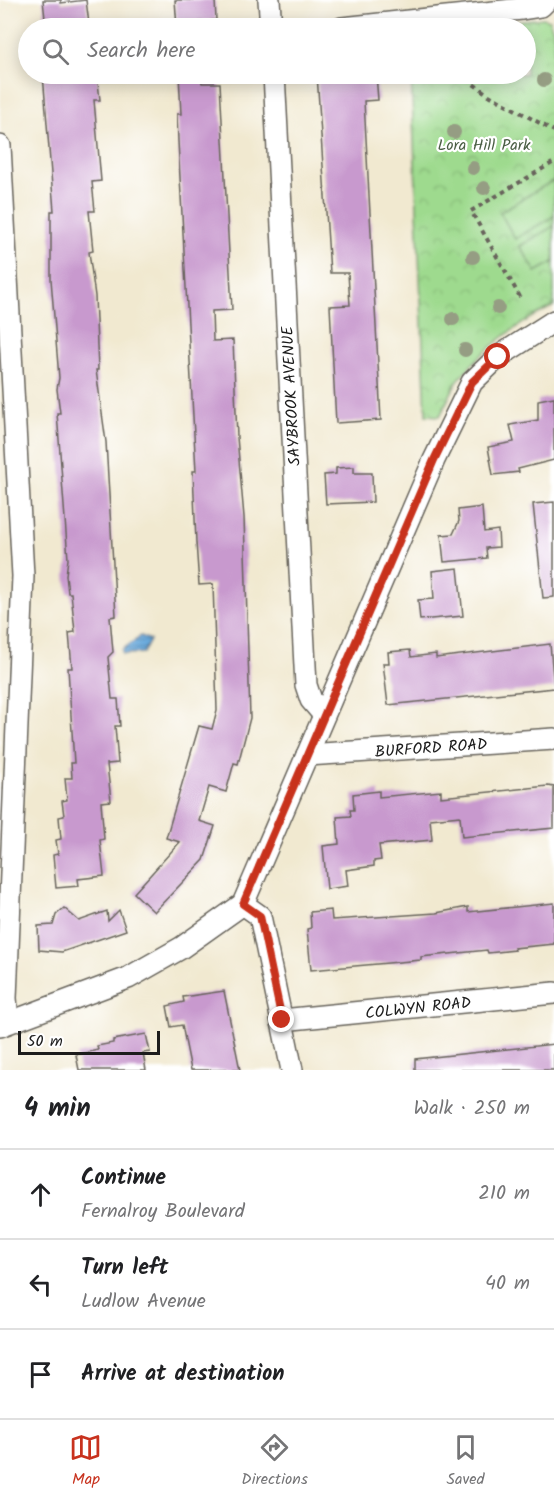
<!DOCTYPE html>
<html lang="en">
<head>
<meta charset="utf-8">
<style>
  body { margin:0; font-family:Kalam,sans-serif; background:#f6f6f6; color:#202124 }
  .scale { position:absolute; left:18px; bottom:15px; width:142px; box-sizing:border-box; padding-left:6px; border:3px solid #1c1c1c; border-top:0; font-size:16px; line-height:21px; white-space:nowrap; color:#1c1c1c; -webkit-text-stroke:4px #fff; paint-order:stroke }
  .stop { position:absolute; width:18px; height:18px; margin:-14px; border:4px solid #c8321e; border-radius:50%; background:#fff }
  .stop.end { background:#c8321e; border-color:#fff; box-shadow:0 2px 6px #0008 }
  .list { margin:0; padding:0; list-style:none }
  h2 { display:flex; justify-content:space-between; align-items:center; height:78px; margin:0; padding:0 24px; font-size:26px }
  h2 small { font-size:20px; font-weight:400; color:#757577 }
  .list li { display:grid; grid-template-columns:39px 1fr auto; gap:18px; align-items:center; box-sizing:border-box; height:90px; padding:0 24px; border-top:2px solid #e0e0e0 }
  .list b { display:block; font-size:22px; white-space:nowrap }
  .list p { margin:0; font-size:20px; white-space:nowrap; color:#757577 }
  .list em { font-size:20px; font-style:normal; color:#757577 }
  .icon { flex:none; width:33px; height:33px; fill:none; stroke:currentColor; stroke-width:2; stroke-linecap:round; stroke-linejoin:round }
  .map { position:relative; flex:none; width:554px; height:1070px; overflow:hidden }
  .search { position:absolute; background:#fff; box-shadow:0 3px 15px #0003; left:18px; right:18px; top:18px; height:66px; display:flex; align-items:center; gap:15px; box-sizing:border-box; padding:0 21px; border-radius:33px; color:#757577; font-size:22px }
  .sheet { height:348px; background:#fff }
  nav { display:flex; justify-content:space-around; align-items:center; box-sizing:border-box; height:84px; border-top:2px solid #e0e0e0; background:#fff; font-size:16px; color:#757577 }
  nav a { display:grid; justify-items:center; gap:3px }
  nav .on { color:#c8321e }
  .map>svg:first-child { display:block }
</style>
</head>
<body>
<div class="map">
<svg width="554" height="1070" viewBox="0 0 554 1070">
  <defs>
    <pattern id="park-crowns" width="20" height="18" patternUnits="userSpaceOnUse" patternTransform="scale(1.5)"><rect width="20" height="18" fill="#9eda8e"/><path d="M2 6a3 3 0 1 1 6 0M12 15a3 3 0 1 1 6 0" fill="none" stroke="#88ba7a"/></pattern>
    <pattern id="water-rules" width="6" height="5" patternUnits="userSpaceOnUse" patternTransform="scale(1.5)"><rect width="6" height="5" fill="#6babde"/><path d="M0 2.5h6" fill="none" stroke="#578ab3"/></pattern>
  </defs>
  <rect width="100%" height="100%" fill="#fff"/>
  <filter id="ink" filterUnits="userSpaceOnUse"><feTurbulence type="fractalNoise" baseFrequency=".0167" numOctaves="2"/><feDisplacementMap in="SourceGraphic" scale="12" xChannelSelector="R" yChannelSelector="G"/><feConvolveMatrix kernelMatrix="1 2 1 2 8 2 1 2 1" color-interpolation-filters="sRGB"/></filter>
  <filter id="wash" filterUnits="userSpaceOnUse"><feTurbulence type="fractalNoise" baseFrequency=".008" numOctaves="4" result="noise"/><feDisplacementMap in="SourceGraphic" scale="24" xChannelSelector="R" yChannelSelector="G"/><feGaussianBlur stdDeviation="1.35" result="paint"/><feColorMatrix in="noise" values="0 0 0 0 0 0 0 0 0 0 0 0 0 0 0 0 0 1.4 0 .05"/><feComposite in="paint" operator="in"/></filter>
  <g filter="url(#wash)">
    <rect width="100%" height="100%" fill="#f1e9d0"/>
    <path fill="url(#park-crowns)" stroke="#5d7b55" stroke-width="1.5" d="M 543,18 L 549,20 L 554,32 L 554,306 C 521,321 487,347 463,374 C 453,386 447,402 440,416 L 426,415 L 411,74 L 526,74 L 526,28 L 454,28 Z"/>
    <g fill="#9eda8e" stroke="#5d7b55" stroke-width="1.5">
      <path d="M 554,180 L 554,216 L 515,239 L 500,212 Z"/>
      <path d="M 554,226 L 554,262 L 536,272 L 520,246 Z"/>
    </g>
    <path fill="url(#water-rules)" stroke="#44647d" stroke-width="1.5" d="M 141,636 L 150,640 L 143,653 L 123,654 L 122,650 Z"/>
    <g id="blocks">
      <g fill="#c899ce">
        <path d="M 43,0 L 61,0 L 61,3 L 86,0 L 89,24 L 46,28 Z"/>
        <path d="M 175,0 L 215,0 L 216,20 L 197,22 L 198,28 L 177,28 Z"/>
        <path d="M 43,74 L 97,74 L 100,100 L 94,100 L 101,181 L 92,182 L 95,211 L 89,211 L 93,251 L 89,252 L 95,296 L 98,370 L 96,370 L 106,442 L 116,616 L 110,617 L 113,652 L 108,657 L 112,699 L 118,699 L 120,726 L 115,726 L 118,763 L 107,764 L 111,801 L 101,802 L 104,839 L 100,840 L 104,876 L 78,879 L 79,886 L 56,888 L 53,855 L 58,854 L 56,840 L 61,839 L 59,817 L 64,816 L 62,801 L 67,800 L 65,778 L 72,778 L 71,763 L 74,763 L 68,668 L 72,668 L 69,633 L 75,632 L 71,593 L 68,593 L 66,575 L 68,559 L 57,413 L 60,413 L 57,389 L 59,378 L 51,279 L 51,211 L 54,211 Z"/>
        <path d="M 179,74 L 200,74 L 202,83 L 220,83 L 232,310 L 212,311 L 213,341 L 233,340 L 237,437 L 244,517 L 250,718 L 238,764 L 234,763 L 226,792 L 209,787 L 199,821 L 215,826 L 204,860 L 154,912 L 134,893 L 180,842 L 166,838 L 199,726 L 212,729 L 217,710 L 213,584 L 199,585 L 196,542 L 193,471 L 196,471 L 178,141 L 177,114 L 181,114 Z"/>
        <path d="M 317,74 L 376,74 L 378,100 L 364,101 L 381,420 L 336,423 L 330,306 L 350,305 L 348,273 L 330,273 Z"/>
        <path d="M 554,397 L 554,460 L 518,469 L 519,472 L 493,475 L 488,447 L 514,442 L 510,425 L 538,420 L 538,400 Z"/>
        <path d="M 354,467 L 354,473 L 372,473 L 373,502 L 326,504 L 324,475 L 336,474 L 336,468 Z"/>
        <path d="M 554,502 L 554,597 L 543,598 L 533,504 Z"/>
        <path d="M 482,507 L 484,532 L 498,530 L 499,547 L 486,548 L 487,558 L 444,562 L 441,535 L 453,534 L 459,521 L 458,510 Z"/>
        <path d="M 458,568 L 463,616 L 420,620 L 418,600 L 434,599 L 432,571 Z"/>
        <path d="M 550,644 L 554,688 L 388,705 L 383,663 L 389,663 L 388,652 L 410,650 L 411,657 L 436,654 L 436,658 Z"/>
        <path d="M 548,786 L 554,787 L 554,828 L 462,837 L 460,816 L 430,819 L 432,840 L 379,845 L 381,860 L 374,861 L 374,866 L 346,870 L 348,886 L 327,889 L 323,846 L 339,844 L 337,817 L 351,816 L 350,810 L 354,810 L 353,794 L 379,791 L 379,797 L 441,791 L 441,797 Z"/>
        <path d="M 554,903 L 554,944 L 514,948 L 515,950 L 488,953 L 487,950 L 421,957 L 421,960 L 311,970 L 307,929 L 311,928 L 310,912 L 331,910 L 332,920 L 436,913 L 468,907 L 468,912 Z"/>
        <path d="M 64,908 L 79,921 L 107,911 L 108,921 L 119,910 L 126,930 L 62,952 L 39,950 L 38,926 L 53,925 L 56,915 Z"/>
        <path d="M 224,991 L 240,1070 L 191,1070 L 182,1025 L 171,1027 L 167,1006 L 184,1002 L 183,997 Z"/>
        <path d="M 146,1034 L 150,1052 L 143,1053 L 146,1070 L 79,1070 L 76,1055 L 98,1050 L 97,1046 L 113,1043 L 113,1040 Z"/>
        <path d="M 554,1044 L 554,1070 L 415,1070 L 415,1059 Z"/>
      </g>
    </g>
  </g>
  <g filter="url(#ink)">
    <use href="#blocks" fill-opacity="0" stroke="#67645b" stroke-width="1.5"/>
    <g fill="none" stroke-linecap="round" stroke-linejoin="round">
      <g stroke="#67645b" stroke-width="24">
        <g id="street">
          <path d="M 269,0 L 271,28"/>
          <path d="M 342,28 L 522,9 L 541,6 L 547,0"/>
          <path d="M 274,74 L 306,685 L 311,700 L 323,714"/>
          <path d="M 0,146 L 23,576 L 6,998 L 8,1022"/>
          <path d="M 307,755 L 554,739"/>
          <path d="M 243,904 L 260,916 L 292,1070"/>
          <path d="M 282,1020 L 554,993"/>
          <path d="M 0,1026 L 128,978 L 181,948 L 243,904 L 434,460 L 472,382 L 498,357 L 554,321"/>
        </g>
      </g>
      <g stroke="#67645b" stroke-width="4" stroke-dasharray="4.5 4.5" stroke-linecap="butt">
        <path d="M 459,74 L 489,95 L 554,131"/>
        <path d="M 520,297 L 471,211 L 554,162"/>
      </g>
      <use href="#street" stroke="#fff" stroke-width="21"/>
    </g>
    <g fill="#959d83">
      <circle cx="544" cy="80" r="7"/>
      <circle cx="454" cy="132" r="7"/>
      <circle cx="473" cy="168" r="7"/>
      <circle cx="484" cy="188" r="7"/>
      <circle cx="473" cy="257" r="7"/>
      <circle cx="498" cy="308" r="7"/>
      <circle cx="453" cy="319" r="7"/>
      <circle cx="465" cy="350" r="7"/>
    </g>
  </g>
  <g fill="none" stroke-linecap="round" stroke-linejoin="round" filter="url(#ink)">
    <path stroke="#c8321e" stroke-width="8" d="M 282,1020 L 260,916 L 243,904 L 434,460 L 472,382 L 498,357"/>
  </g>
  <g text-anchor="middle" stroke-width="4.5" stroke-linejoin="round" paint-order="stroke">
    <g font-size="16" fill="#4a5e44" stroke="#fff">
      <text x="484" y="150">Lora Hill Park</text>
    </g>
    <g font-size="16" fill="#1c1c1c" stroke="#fff">
      <text transform="translate(290 396) rotate(-93)" y="6">SAYBROOK AVENUE</text>
      <text transform="translate(431 747) rotate(-4)" y="6">BURFORD ROAD</text>
      <text transform="translate(418 1007) rotate(-6)" y="6">COLWYN ROAD</text>
    </g>
  </g>
</svg>
<div class="scale">50 m</div>
<div class="stop" style="left:498px;top:357px"></div>
<div class="stop end" style="left:282px;top:1020px"></div>
<div class="search"><svg class="icon" aria-label="search" viewBox="0 0 24 24"><circle cx="10" cy="10" r="6"/><path d="M15 15l6 6"/></svg>Search here</div>
</div>
<section class="sheet">
<h2>4 min<small>Walk · 250 m</small></h2>
<ul class="list">
<li><svg class="icon" aria-label="ahead" viewBox="0 0 24 24"><path d="M12 20V5M6 11l6-6 6 6"/></svg><div><b>Continue</b><p>Fernalroy Boulevard</p></div><em>210 m</em></li>
<li><svg class="icon" aria-label="left" viewBox="0 0 24 24"><path d="M17 20v-9H6M10 6l-5 5 5 5"/></svg><div><b>Turn left</b><p>Ludlow Avenue</p></div><em>40 m</em></li>
<li><svg class="icon" aria-label="arrive" viewBox="0 0 24 24"><path d="M6 21V4h12l-3 4 3 4H6"/></svg><div><b>Arrive at destination</b></div></li>
</ul>
</section>
<nav>
<a class="on"><svg class="icon" aria-label="map" viewBox="0 0 24 24"><path d="M3 6l6-2 6 2 6-2v14l-6 2-6-2-6 2zM9 4v14M15 6v14"/></svg>Map</a>
<a><svg class="icon" aria-label="directions" viewBox="0 0 24 24"><path d="M12 3l9 9-9 9-9-9zM9 14v-3h6M13 9l2 2-2 2"/></svg>Directions</a>
<a><svg class="icon" aria-label="saved" viewBox="0 0 24 24"><path d="M7 4h10v16l-5-4-5 4z"/></svg>Saved</a>
</nav>
</body>
</html>
